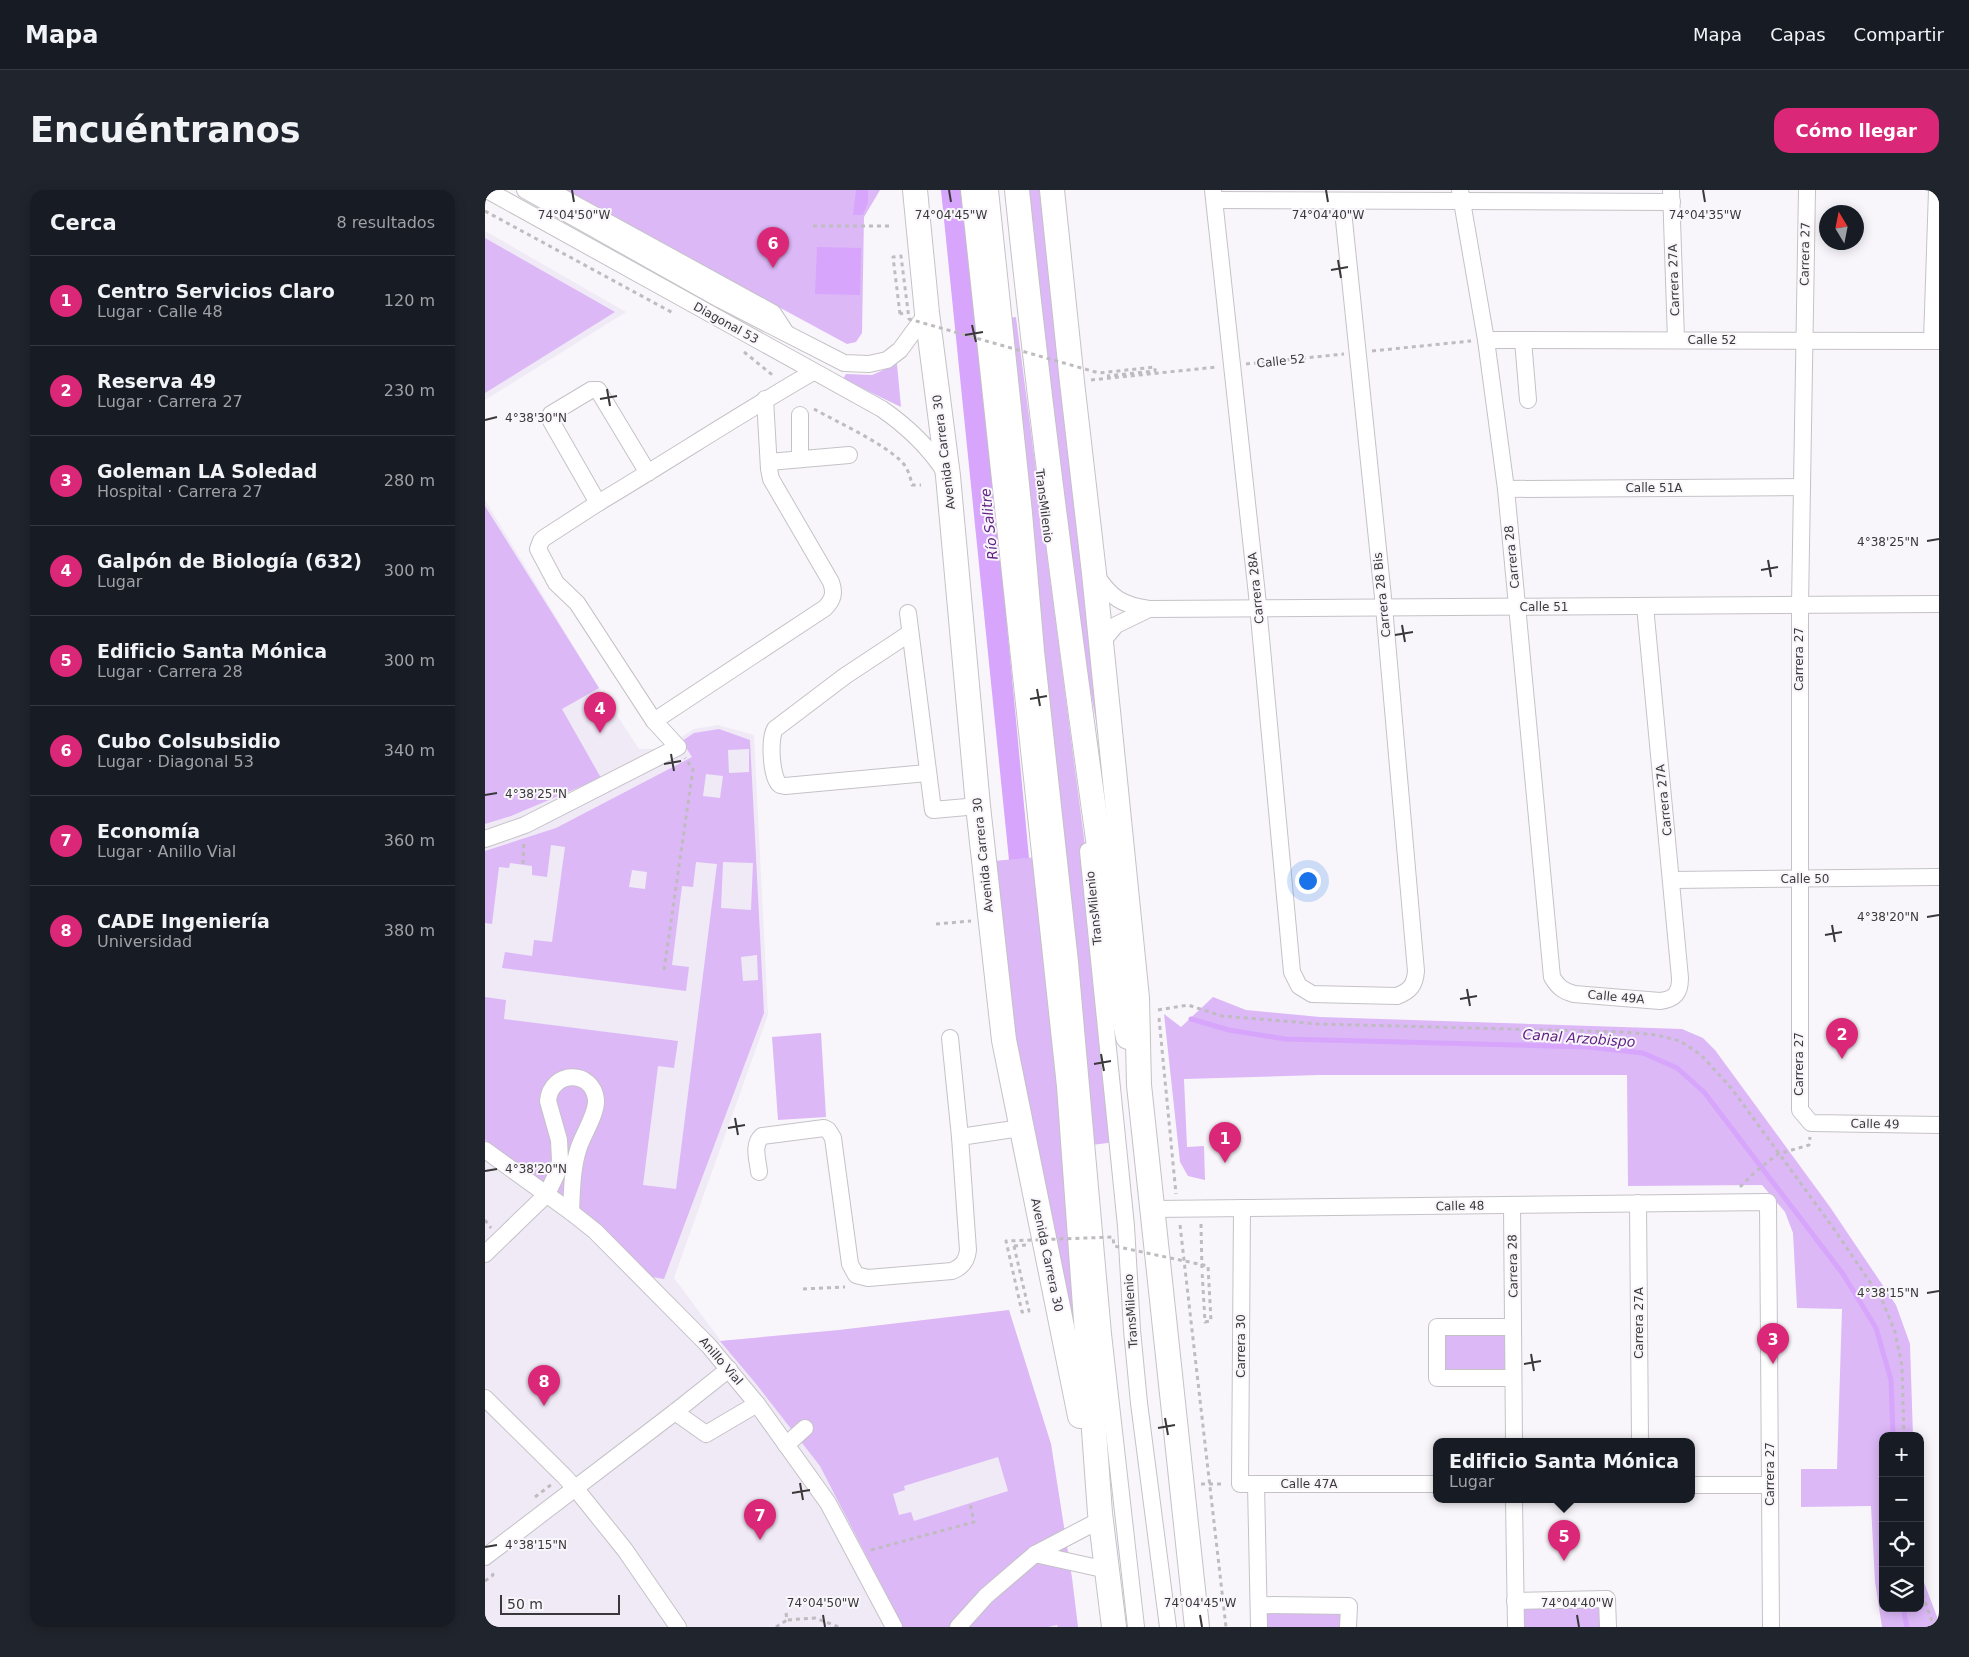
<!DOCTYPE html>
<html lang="es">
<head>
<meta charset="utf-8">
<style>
  body { margin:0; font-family:"DejaVu Sans",sans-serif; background:#20242c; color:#f1f3f6 }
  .controls { position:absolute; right:15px; bottom:15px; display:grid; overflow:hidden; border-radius:10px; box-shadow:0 2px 12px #0003 }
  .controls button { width:45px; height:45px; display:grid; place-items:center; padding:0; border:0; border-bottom:1px solid #363941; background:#171b24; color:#f1f3f6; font:25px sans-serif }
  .compass { position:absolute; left:1334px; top:15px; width:45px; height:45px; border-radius:50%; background:#171b24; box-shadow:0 2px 12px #0003; rotate:350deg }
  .scale { position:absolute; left:15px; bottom:12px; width:120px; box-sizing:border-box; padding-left:5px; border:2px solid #3a383a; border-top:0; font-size:14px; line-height:18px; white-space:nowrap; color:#3a383a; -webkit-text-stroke:4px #f9f6fb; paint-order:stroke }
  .you { position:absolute; left:822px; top:690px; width:18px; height:18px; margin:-12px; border:4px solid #fff; border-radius:50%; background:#1a73e8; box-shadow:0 0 0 8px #1a73e833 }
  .badge { display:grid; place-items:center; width:32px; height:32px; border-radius:50%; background:#db2777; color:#fff; font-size:16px; font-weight:700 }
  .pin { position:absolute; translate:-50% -41px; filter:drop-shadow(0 1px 2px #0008) }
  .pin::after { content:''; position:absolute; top:26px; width:18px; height:15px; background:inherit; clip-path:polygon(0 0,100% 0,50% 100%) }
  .popup { position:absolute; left:948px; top:1248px; width:262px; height:65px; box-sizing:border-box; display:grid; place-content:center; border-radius:10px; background:#171b24; filter:drop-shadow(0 1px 4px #0005); font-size:16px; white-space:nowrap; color:#9ea1a6 }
  .popup b { font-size:19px; color:#f1f3f6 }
  .popup::after { content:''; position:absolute; left:50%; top:100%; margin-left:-10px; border:10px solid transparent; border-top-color:#171b24 }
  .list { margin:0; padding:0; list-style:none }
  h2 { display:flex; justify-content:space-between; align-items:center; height:65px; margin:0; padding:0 20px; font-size:21px }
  h2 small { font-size:16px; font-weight:400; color:#9ea1a6 }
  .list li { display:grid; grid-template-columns:32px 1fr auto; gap:15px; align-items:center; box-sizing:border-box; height:90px; padding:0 20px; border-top:1px solid #363941 }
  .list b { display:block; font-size:19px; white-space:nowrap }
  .list p { margin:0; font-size:16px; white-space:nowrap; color:#9ea1a6 }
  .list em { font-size:16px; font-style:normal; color:#9ea1a6 }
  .icon { flex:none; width:28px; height:28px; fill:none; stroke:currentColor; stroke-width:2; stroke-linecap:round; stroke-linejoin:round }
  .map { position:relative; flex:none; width:1454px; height:1437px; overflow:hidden; border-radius:15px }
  header { display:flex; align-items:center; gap:30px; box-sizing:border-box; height:70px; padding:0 25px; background:#171b24; border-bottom:1px solid #363941 }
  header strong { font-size:24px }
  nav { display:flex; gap:28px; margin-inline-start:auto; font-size:18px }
  .intro { display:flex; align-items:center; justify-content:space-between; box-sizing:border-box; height:120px; padding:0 30px }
  h1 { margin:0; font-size:35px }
  .button { padding:12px 22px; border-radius:15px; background:#db2777; color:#fff; font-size:18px; font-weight:700 }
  main { display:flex; gap:30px; padding:0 30px }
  aside { flex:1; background:#171b24; border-radius:15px; box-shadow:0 2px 12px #0003 }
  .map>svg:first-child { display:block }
</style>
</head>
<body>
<header>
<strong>Mapa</strong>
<nav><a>Mapa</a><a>Capas</a><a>Compartir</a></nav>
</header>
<div class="intro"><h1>Encuéntranos</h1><a class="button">Cómo llegar</a></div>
<main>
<aside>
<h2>Cerca<small>8 resultados</small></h2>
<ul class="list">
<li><span class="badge">1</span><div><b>Centro Servicios Claro</b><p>Lugar · Calle 48</p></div><em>120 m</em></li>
<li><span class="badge">2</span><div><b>Reserva 49</b><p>Lugar · Carrera 27</p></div><em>230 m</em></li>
<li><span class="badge">3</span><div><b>Goleman LA Soledad</b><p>Hospital · Carrera 27</p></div><em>280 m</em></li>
<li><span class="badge">4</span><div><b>Galpón de Biología (632)</b><p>Lugar</p></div><em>300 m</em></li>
<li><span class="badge">5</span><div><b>Edificio Santa Mónica</b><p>Lugar · Carrera 28</p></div><em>300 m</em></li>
<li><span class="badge">6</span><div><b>Cubo Colsubsidio</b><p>Lugar · Diagonal 53</p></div><em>340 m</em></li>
<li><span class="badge">7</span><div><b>Economía</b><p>Lugar · Anillo Vial</p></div><em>360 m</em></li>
<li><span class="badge">8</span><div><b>CADE Ingeniería</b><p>Universidad</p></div><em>380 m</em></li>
</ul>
</aside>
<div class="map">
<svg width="1454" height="1437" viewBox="0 0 1454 1437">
  <rect width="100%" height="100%" fill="#f9f6fb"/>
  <g fill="#f0e9f6">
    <path d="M 0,41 L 141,122 L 0,210 Z"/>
    <path d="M 0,310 L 114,498 L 154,559 L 177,559 L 209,539 L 233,535 L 269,545 L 283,825 L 189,1088 L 236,1151 L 354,1140 L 524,1120 L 566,1254 L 587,1388 L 593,1437 L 0,1437 Z"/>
  </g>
  <g fill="#dcb8f7" fill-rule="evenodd">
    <path d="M 78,0 L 395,0 L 379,27 L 377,143 L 371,152 L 362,154 Z"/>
    <path d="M 543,0 L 558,0 L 569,126 L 614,547 L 586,397 Z"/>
    <path d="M 0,48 L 130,122 L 0,203 Z"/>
    <path d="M 531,127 L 599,648 L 630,952 L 607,955 L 524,128 Z"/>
    <path d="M 412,174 L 416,217 L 358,189 L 361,184 L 387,185 Z"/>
    <path d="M 0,316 L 114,498 L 77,519 L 116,588 L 26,626 L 0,634 Z"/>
    <path d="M 234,539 L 265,550 L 279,823 L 179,1089 L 162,1086 L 98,1026 L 56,990 L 0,950 L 0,807 L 21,810 L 19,829 L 193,851 L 189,878 L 173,876 L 158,995 L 191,999 L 232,674 L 211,672 L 208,697 L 197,696 L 187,775 L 204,777 L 201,801 L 17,778 L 20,762 L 47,766 L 49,750 L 67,752 L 80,657 L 66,655 L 62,687 L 47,685 L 47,676 L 25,673 L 24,678 L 14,677 L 7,734 L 0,733 L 0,661 L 71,638 L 207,567 L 197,551 L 209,543 ZM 264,559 L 264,582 L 244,583 L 243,560 ZM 221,584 L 238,586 L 235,608 L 218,606 ZM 238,672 L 268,673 L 266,720 L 236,718 ZM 147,680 L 162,682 L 160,699 L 144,697 ZM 272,765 L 273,790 L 258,791 L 256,767 Z"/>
    <path d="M 552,667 L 572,836 L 598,1198 L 566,1020 L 537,891 L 520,775 L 509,671 Z"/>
    <path d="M 728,807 L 761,820 L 835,827 L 1197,839 L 1218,848 L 1230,860 L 1345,1017 L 1411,1115 L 1425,1154 L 1428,1246 L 1398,1246 L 1398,1418 L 1435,1418 L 1435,1366 L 1437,1387 L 1454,1432 L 1454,1437 L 1397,1437 L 1390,1392 L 1386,1316 L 1316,1317 L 1316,1279 L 1352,1279 L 1357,1119 L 1312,1118 L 1308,1043 L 1300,1022 L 1277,995 L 1143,996 L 1142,885 L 834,885 L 699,889 L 702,957 L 719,956 L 720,990 L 703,986 L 695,972 L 679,824 L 696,837 Z"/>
    <path d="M 336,843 L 341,927 L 293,930 L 287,847 Z"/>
    <path d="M 524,1120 L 566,1254 L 587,1388 L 593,1437 L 573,1437 L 572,1435 L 563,1437 L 418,1437 L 335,1276 L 272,1195 L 235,1151 L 354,1140 ZM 513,1267 L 523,1301 L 429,1331 L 426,1322 L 414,1325 L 408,1304 L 420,1300 L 419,1296 Z"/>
    <path d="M 1020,1142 L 1021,1183 L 960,1181 L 960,1143 Z"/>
    <path d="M 1122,1409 L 1123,1437 L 1031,1437 L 1030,1411 Z"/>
    <path d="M 774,1415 L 864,1416 L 863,1437 L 774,1437 Z"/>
  </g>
  <g fill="#d7a5fb">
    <path d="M 371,0 L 383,0 L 383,12 L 378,25 L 368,25 Z"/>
    <path d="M 456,0 L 481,0 L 544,668 L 524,670 Z"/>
    <path d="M 332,57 L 376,58 L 375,105 L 330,104 Z"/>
  </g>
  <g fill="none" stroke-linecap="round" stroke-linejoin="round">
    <g stroke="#d7a5fb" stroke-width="5">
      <path d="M 706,829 L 744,840 L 800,849 L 1103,857 L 1158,863 L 1192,878 L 1219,902 L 1358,1084 L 1391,1138 L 1406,1190 L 1408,1246"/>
      <path d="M 1418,1418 L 1422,1437"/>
    </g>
    <g stroke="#c5c2c7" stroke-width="18">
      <g id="minor">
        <path d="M 2,0 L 397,219 C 423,237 443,256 460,282"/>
        <path d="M 40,0 L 236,110 L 359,173 L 384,174 L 402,170 L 415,160 L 442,123"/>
        <path d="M 64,0 L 288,123 L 301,143"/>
        <path d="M 505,0 L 539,323 L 551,461 L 585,772 L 618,1144 L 651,1437"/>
        <path d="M 728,0 L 772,405 L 807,782 L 814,796 L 827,804 L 912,806 C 925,801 930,795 931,781 L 899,417 L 857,11"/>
        <path d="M 975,0 L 1001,150 L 1021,299 L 1067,787 C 1073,797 1078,801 1089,804 L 1175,811 C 1190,809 1195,803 1195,788 L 1160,416"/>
        <path d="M 1186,0 L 1191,150"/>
        <path d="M 1322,0 L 1315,415 L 1315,920 L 1326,933 L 1454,935"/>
        <path d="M 730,10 L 1187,12"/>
        <path d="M 1001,150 L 1454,151"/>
        <path d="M 1038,150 L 1043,210"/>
        <path d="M 1447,151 L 1452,0"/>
        <path d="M 315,269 L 315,225"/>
        <path d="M 284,272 L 364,265"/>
        <path d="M 163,283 L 113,200 L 106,200 L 66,224 L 66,231 L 113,313 C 185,270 255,224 328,182"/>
        <path d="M 1021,299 L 1317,297"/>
        <path d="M 611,385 C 626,408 637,415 664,419 L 1454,414"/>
        <path d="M 423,423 L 448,620 L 493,616"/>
        <path d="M 425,443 L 360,486 L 290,539 C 284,549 286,588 295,595 L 300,596 L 442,583"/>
        <path d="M 616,453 L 631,435 L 664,419"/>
        <path d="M 169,531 L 340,418 C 348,410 350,403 346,392 L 286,289 L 284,279 L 280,209"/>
        <path d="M 0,649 L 40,635 L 193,557 L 169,531 L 92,413 L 71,393 L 53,359 L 56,351 L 59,348 L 113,313"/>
        <path d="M 603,661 L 641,1036 L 647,1140 L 654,1213 L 683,1437"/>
        <path d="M 1187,690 L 1454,687"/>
        <path d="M 465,848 L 475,947"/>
        <path d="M 0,960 L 86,1022 L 110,1041 L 224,1156 L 272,1214 L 343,1313 L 409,1437"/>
        <path d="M 274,982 C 273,970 267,955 277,946 L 339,938 L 343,940 L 348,948 L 365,1074 L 371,1085 L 383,1088 L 467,1081 C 477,1077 482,1071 483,1060 L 475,947 L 536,938"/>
        <path d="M 1153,1013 L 1155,1252"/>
        <path d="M 1027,1015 L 1029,1252"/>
        <path d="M 757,1018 L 755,1294 L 952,1294"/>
        <path d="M 668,1019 L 1283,1012 L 1286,1437"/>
        <path d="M 0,1064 L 62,1004 L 72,983 L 75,971 L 74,950 L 63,911 C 66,880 108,879 111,910 C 112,924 97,946 93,960 C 87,980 87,1001 86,1022"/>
        <path d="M 1028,1137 L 952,1137 L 952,1188 L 1028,1188"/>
        <path d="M 0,1208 L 78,1285 L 91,1299 L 140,1360 L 193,1437"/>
        <path d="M 190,1222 L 221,1244 L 272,1214"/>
        <path d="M 301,1255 L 320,1238"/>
        <path d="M 771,1294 L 774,1437"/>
        <path d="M 1206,1295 L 1285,1295"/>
        <path d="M 1029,1310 L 1031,1437"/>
        <path d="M 550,1364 L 622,1380"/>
        <path d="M 0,1367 L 190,1222 L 244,1179"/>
        <path d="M 1030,1411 L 1122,1409 L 1123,1437"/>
        <path d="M 774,1415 L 864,1416 L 863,1437"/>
        <path d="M 473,1437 L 501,1406 L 550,1364 L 615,1330"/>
      </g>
    </g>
    <g stroke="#c5c2c7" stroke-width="26">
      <g id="highway">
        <path d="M 430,0 L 442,123 L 463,286 L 493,616 L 519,850 L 595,1226"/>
        <path d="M 488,0 L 584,896 L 615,1323 L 629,1437"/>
        <path d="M 532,0 C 560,272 598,543 636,814 L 643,847"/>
        <path d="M 567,0 L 587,192 L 609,383 L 652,808 L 654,895 L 712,1437"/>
      </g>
    </g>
    <g stroke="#bfbcc0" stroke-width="3" stroke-dasharray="4 4" stroke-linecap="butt">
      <path d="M 0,21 L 188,123"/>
      <path d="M 328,36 L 408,36"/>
      <path d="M 415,124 L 418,123"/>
      <path d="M 887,161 L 986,151"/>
      <path d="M 259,162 L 290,187"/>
      <path d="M 761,174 L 859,164"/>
      <path d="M 606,190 L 732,177"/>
      <path d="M 329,219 C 354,233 396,252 416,271 C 423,278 425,286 427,295 L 436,295"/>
      <path d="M 38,674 L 39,650"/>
      <path d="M 451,734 L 486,731"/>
      <path d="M 179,780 L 208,579 L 200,568"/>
      <path d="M 673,820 L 703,815 L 737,826 L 834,834 L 1138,842 L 1172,845 L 1195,851 L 1216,865 L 1247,899 L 1349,1039 L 1397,1110 L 1410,1142 L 1417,1176 L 1419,1246"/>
      <path d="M 674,828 L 691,1004"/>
      <path d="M 1255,997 L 1270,982 L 1293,964 L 1324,955 L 1325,947"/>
      <path d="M 0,1030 L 6,1038"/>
      <path d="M 716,1034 L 717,1081"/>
      <path d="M 695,1035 L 741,1437"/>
      <path d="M 529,1056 L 541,1055"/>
      <path d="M 318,1099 L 360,1097"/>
      <path d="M 716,1294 L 740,1294"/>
      <path d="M 50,1307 L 67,1294"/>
      <path d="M 386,1360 L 489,1332 L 485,1313"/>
      <path d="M 0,1391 L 8,1385 L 6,1381"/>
      <path d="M 1435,1397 L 1449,1437"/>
      <path d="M 301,1423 L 302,1430 L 330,1428 L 354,1437"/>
      <path d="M 291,1437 L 302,1430"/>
    </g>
    <use href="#minor" stroke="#fff" stroke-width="16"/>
    <use href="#highway" stroke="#fff" stroke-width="24"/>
    <g stroke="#bfbcc0" stroke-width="3" stroke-dasharray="4 4" stroke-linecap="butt">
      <path d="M 415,124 L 408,67 L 416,66 L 424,129 L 614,183 L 670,177 L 670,181 L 622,186"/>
      <path d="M 529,1056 L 544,1121 L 537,1122 L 521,1051 L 628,1047 L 629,1056 L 723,1076 L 726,1131 L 720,1132 L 717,1081"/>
    </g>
  </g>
  <path fill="none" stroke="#3a383a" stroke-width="2" d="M 87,0 L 89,12M 464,0 L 466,12M 841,0 L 843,12M 1218,0 L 1220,12M 853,70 L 856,88M 846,80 L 863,77M 487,135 L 491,152M 480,145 L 498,142M 122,199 L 125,216M 115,209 L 132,206M 0,230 L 12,227M 1442,351 L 1454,349M 1283,370 L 1286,387M 1276,380 L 1293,377M 917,435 L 920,452M 910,445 L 928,442M 552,499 L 555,516M 545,509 L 562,506M 186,564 L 189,581M 179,574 L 196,571M 0,605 L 12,603M 1442,727 L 1454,725M 1347,735 L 1350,752M 1340,745 L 1357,742M 982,799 L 985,816M 975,809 L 992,806M 616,864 L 619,881M 609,874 L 626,871M 250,928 L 253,945M 243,938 L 260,935M 0,981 L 12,979M 1442,1103 L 1454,1101M 1046,1164 L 1049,1181M 1039,1174 L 1056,1171M 680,1228 L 683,1245M 673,1238 L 690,1235M 315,1293 L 318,1310M 307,1303 L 325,1300M 0,1357 L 12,1355M 338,1425 L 340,1437M 715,1425 L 717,1437M 1092,1425 L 1094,1437"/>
  <g text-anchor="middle" stroke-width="4" stroke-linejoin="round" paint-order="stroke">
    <g font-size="12" fill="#3a383a" stroke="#f9f6fb">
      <text transform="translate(1320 64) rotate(-89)" y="4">Carrera 27</text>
      <text transform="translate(1189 90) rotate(-92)" y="4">Carrera 27A</text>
      <text transform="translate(241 133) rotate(29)" y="4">Diagonal 53</text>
      <text x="1227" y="154">Calle 52</text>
      <text transform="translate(796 171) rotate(-6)" y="4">Calle 52</text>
      <text transform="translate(459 262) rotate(-97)" y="4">Avenida Carrera 30</text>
      <text x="1169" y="302">Calle 51A</text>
      <text transform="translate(559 316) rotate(83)" y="4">TransMilenio</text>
      <text transform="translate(1027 367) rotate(-96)" y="4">Carrera 28</text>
      <text transform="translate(771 398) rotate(-96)" y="4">Carrera 28A</text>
      <text transform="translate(897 405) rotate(-96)" y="4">Carrera 28 Bis</text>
      <text x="1059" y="421">Calle 51</text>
      <text transform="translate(1314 469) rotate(-90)" y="4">Carrera 27</text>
      <text transform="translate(1179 610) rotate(-96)" y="4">Carrera 27A</text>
      <text transform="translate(498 665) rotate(-96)" y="4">Avenida Carrera 30</text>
      <text x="1320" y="693">Calle 50</text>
      <text transform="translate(609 718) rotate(-96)" y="4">TransMilenio</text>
      <text transform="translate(1131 807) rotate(5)" y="4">Calle 49A</text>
      <text transform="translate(1314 874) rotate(-90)" y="4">Carrera 27</text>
      <text transform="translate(1390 934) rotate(1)" y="4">Calle 49</text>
      <text transform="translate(975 1016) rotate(-1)" y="4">Calle 48</text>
      <text transform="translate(562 1065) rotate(78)" y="4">Avenida Carrera 30</text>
      <text transform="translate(1028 1076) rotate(-91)" y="4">Carrera 28</text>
      <text transform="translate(646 1121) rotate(-94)" y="4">TransMilenio</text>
      <text transform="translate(1154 1133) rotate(-90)" y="4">Carrera 27A</text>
      <text transform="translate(756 1156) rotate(-90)" y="4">Carrera 30</text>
      <text transform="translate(236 1171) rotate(49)" y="4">Anillo Vial</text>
      <text transform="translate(1285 1284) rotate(-90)" y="4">Carrera 27</text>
      <text x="824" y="1298">Calle 47A</text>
    </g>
    <g font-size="14" font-style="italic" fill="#612285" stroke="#f9f6fb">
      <text transform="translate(504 334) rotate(-96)" y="5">Río Salitre</text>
      <text transform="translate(1094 848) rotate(4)" y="5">Canal Arzobispo</text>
    </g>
  </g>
  <g font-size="12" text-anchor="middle" fill="#3a383a" stroke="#f9f6fb" stroke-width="4" stroke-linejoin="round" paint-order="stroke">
    <text x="89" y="29">74°04'50"W</text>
    <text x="1220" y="29">74°04'35"W</text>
    <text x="466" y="29">74°04'45"W</text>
    <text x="843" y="29">74°04'40"W</text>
    <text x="51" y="232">4°38'30"N</text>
    <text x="1403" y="356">4°38'25"N</text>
    <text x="51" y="608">4°38'25"N</text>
    <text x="1403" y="731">4°38'20"N</text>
    <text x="51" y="983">4°38'20"N</text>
    <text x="1403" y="1107">4°38'15"N</text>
    <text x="51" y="1359">4°38'15"N</text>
    <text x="338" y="1417">74°04'50"W</text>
    <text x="715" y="1417">74°04'45"W</text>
    <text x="1092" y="1417">74°04'40"W</text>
  </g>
</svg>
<div class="controls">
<button>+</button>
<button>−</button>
<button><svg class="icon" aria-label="locate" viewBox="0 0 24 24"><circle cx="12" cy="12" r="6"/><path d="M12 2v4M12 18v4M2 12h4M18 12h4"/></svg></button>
<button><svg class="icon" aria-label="layers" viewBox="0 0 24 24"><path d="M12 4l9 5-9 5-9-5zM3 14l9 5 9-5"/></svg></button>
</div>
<svg class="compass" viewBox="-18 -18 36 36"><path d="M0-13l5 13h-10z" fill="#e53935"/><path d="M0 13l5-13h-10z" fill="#9ea1a6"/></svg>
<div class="scale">50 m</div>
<div class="you"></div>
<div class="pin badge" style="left:740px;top:973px">1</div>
<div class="pin badge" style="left:1357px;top:869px">2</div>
<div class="pin badge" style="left:1288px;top:1174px">3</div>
<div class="pin badge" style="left:115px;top:543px">4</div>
<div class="pin badge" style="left:1079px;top:1371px">5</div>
<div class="popup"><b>Edificio Santa Mónica</b>Lugar</div>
<div class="pin badge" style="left:288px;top:78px">6</div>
<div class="pin badge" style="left:275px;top:1350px">7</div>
<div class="pin badge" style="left:59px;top:1216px">8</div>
</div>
</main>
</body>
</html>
